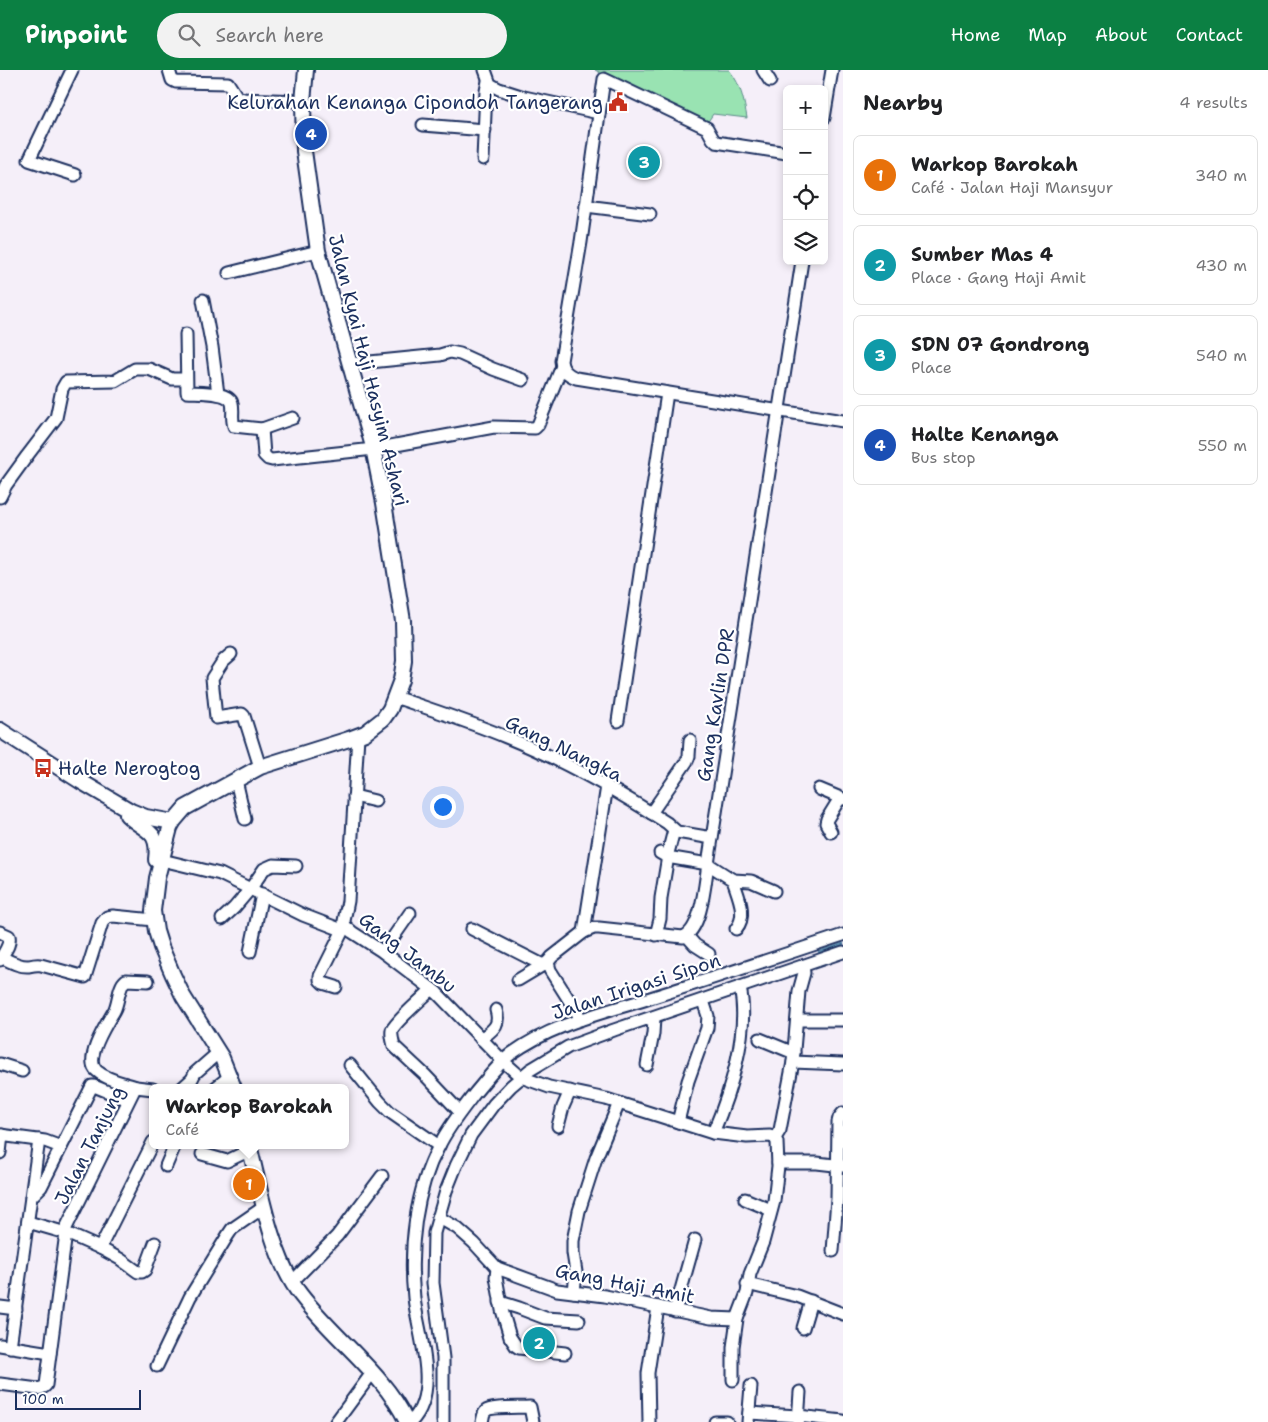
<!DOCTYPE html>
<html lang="en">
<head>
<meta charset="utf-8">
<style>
  body { margin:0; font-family:"Shantell Sans",sans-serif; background:#f2f2f2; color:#202124 }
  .controls { position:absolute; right:15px; top:15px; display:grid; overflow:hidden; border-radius:8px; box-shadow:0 2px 8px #0003 }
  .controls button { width:45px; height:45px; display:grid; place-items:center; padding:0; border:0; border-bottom:1px solid #e0e0e0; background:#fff; color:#202124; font:25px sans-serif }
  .scale { position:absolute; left:15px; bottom:12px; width:126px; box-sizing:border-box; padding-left:5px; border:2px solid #1b2f5e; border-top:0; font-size:14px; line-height:18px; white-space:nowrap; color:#1b2f5e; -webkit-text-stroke:4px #fff; paint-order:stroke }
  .you { position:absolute; left:442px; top:736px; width:18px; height:18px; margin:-12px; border:4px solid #fff; border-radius:50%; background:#1a73e8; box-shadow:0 0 0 8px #1a73e833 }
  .badge { display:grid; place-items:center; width:32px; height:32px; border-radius:50%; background:#0b8043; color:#fff; font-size:16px; font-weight:700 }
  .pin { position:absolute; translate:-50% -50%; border:2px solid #fff; box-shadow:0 1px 5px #0006 }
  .popup { position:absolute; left:149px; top:1014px; width:200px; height:65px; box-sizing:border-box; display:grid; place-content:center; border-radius:8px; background:#fff; filter:drop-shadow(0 1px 4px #0005); font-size:16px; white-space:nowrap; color:#757577 }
  .popup b { font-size:19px; color:#202124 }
  .popup::after { content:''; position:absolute; left:50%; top:100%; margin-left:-10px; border:10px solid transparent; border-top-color:#fff }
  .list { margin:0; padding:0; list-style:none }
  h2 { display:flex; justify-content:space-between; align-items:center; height:65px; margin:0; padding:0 20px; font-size:21px }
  h2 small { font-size:16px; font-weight:400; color:#757577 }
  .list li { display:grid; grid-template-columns:32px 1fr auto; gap:15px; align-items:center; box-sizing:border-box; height:80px; margin:0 10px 10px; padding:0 10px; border:1px solid #e0e0e0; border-radius:8px }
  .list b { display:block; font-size:19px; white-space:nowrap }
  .list p { margin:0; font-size:16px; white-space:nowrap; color:#757577 }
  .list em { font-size:16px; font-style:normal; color:#757577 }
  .icon { flex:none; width:28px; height:28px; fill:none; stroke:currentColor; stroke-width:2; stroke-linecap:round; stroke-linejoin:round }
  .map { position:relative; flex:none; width:843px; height:1352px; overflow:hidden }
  header { display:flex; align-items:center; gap:30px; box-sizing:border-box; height:70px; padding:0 25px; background:#0b8043; color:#fff }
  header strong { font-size:24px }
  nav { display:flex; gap:28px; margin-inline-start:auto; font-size:18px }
  .search { width:350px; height:45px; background:#f2f2f2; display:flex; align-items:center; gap:12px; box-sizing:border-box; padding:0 18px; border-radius:28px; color:#757577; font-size:19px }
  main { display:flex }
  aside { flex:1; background:#fff }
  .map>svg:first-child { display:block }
</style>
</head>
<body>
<header>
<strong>Pinpoint</strong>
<div class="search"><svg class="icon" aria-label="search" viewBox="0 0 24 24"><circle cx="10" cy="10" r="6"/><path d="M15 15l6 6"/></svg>Search here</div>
<nav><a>Home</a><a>Map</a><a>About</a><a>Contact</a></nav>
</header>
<main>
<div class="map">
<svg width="843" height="1352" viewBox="0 0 843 1352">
  <rect width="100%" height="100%" fill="#f5eff9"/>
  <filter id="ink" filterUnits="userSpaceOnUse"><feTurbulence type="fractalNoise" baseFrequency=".02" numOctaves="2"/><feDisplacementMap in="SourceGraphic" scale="10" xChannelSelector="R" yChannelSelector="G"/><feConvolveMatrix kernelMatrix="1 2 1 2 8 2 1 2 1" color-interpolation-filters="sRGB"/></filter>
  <g filter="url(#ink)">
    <path fill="#99e3b2" stroke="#5a8988" d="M 595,0 L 729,0 C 741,14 744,31 747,48 L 713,44 L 705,56 Z"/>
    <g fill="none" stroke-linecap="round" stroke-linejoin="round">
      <path stroke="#5e92b2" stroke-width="2.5" d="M 819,882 L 843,874"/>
      <g stroke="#1b2f5e" stroke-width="15">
        <g id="minor">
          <path d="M 72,0 L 29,90 L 75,105"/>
          <path d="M 169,0 L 172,10 L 176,12 L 228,13 L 237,27 L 244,29 L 303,31"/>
          <path d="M 485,0 L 490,14 L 499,19 L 524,27 L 599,43"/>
          <path d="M 763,0 L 770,11"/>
          <path d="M 824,48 L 832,0"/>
          <path d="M 423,55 L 485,60"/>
          <path d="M 787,83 L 716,72 L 713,69 L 707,58 L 604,9 L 581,172 L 561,291 C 562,300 567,304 576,308 L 843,351"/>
          <path d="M 483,89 L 486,21 L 488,11"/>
          <path d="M 586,136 L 650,144"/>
          <path d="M 229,203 L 318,181"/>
          <path d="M 203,230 L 212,277 L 218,324"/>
          <path d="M 186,264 L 187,322 C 198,323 228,321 232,333 C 234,340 231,349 234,356 L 262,359 L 293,348"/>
          <path d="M 350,294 L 440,285 L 450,282 L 460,284 L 493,299 L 523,310"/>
          <path d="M 262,359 L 264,385 L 268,389 L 272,390 L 374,379 L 494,357 L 535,358 L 538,355 L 562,296"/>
          <path d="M 0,427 L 6,415 L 27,386 L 56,348 L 62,319 L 66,312 L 115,311 L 135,299 L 149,299 L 172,309 L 186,309"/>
          <path d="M 231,584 L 223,591 L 212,608 L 216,648 L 242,644 L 244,646 L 260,697"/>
          <path d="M 395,627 C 432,640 470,652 506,667 C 563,690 616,720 667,753 L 677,762 L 712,768"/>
          <path d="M 618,651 L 667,323"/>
          <path d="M 358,666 L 348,831 L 344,851 L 345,856 L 352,862 L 383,882 L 437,923 L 503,991 L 521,1007 L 549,1017 L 606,1029 L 713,1063 L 747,1067 L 770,1066 L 775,1068"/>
          <path d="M 236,710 L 245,749"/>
          <path d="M 819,719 L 843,729"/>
          <path d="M 354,726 L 375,731"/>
          <path d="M 651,743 L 687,691 L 689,686 L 690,670"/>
          <path d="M 674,760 L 667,787 L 708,794 L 733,810 C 738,826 748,845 736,859"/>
          <path d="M 831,762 L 826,753 L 827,749 L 840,728"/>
          <path d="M 162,790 L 220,804 L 303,845 L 342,860"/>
          <path d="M 733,810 L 751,811 L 774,821"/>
          <path d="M 222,849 L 234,838 L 251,818 L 264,799 L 273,795 L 296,796"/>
          <path d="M 472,859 L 543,895"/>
          <path d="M 0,862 L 9,866 C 11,875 4,882 0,890"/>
          <path d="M 584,862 L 607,716"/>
          <path d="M 656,865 L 660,849 L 661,828 L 667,792 L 667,787 L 660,783"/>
          <path d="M 687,866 L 695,875 L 709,884"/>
          <path d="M 250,882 L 262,824"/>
          <path d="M 383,882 L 410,843"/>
          <path d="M 1,887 C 10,891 19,897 29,896 C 33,895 37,894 41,895 L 85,907 L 102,853 L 107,847 L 113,846 L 154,850"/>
          <path d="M 518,910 L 548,892"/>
          <path d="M 336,917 L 323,913 L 320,910 L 320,906 L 345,856"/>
          <path d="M 432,919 C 423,928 396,951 392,960 C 391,965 393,972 394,976 L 425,1005 L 460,1042"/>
          <path d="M 581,949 L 550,900 L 548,892 L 552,887 L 584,862 L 594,858 L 599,858 L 683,867 C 702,860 705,812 708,794 L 802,191"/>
          <path d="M 797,950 L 843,950"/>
          <path d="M 481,969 C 492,960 501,956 496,940"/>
          <path d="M 760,969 L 794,983"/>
          <path d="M 793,992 L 843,994"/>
          <path d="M 0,994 L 22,1001"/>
          <path d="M 350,995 L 380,1032 L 390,1042 L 439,1076"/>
          <path d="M 647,995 L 653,964 L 654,948"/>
          <path d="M 136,1017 C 124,1013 107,1010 97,1001 C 83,990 107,953 114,941 C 119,932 118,916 126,910 L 148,911"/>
          <path d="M 182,1018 L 192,1009 L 195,1003 L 219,982"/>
          <path d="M 215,1018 L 230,1006"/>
          <path d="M 678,1052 L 688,1011 L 707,958 L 708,946 L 703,931"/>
          <path d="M 558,1056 L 563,1037 L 570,1021"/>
          <path d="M 713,1063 C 730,1023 750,961 740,918"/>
          <path d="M 0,1065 L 45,1071 L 61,1077"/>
          <path d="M 0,1083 L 2,1065"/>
          <path d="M 202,1084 L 227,1091 L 250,1080"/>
          <path d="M 778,1093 L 817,1093 L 843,1096"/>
          <path d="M 166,1096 L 175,1075"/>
          <path d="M 31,1127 L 41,1117 L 92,1016 L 94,1016 L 128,1030"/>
          <path d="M 745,1129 L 771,1140"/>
          <path d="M 438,1147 L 457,1158 L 474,1173 L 497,1198 L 557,1220 L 605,1226 L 711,1248 L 737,1249"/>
          <path d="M 28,1152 L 66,1163 L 100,1178 L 120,1189 L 138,1202 L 142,1202 L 145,1200 L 155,1173"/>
          <path d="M 64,1162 L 134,1020 L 136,1017 L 153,1019"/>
          <path d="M 100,1178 L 153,1072"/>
          <path d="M 833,1181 L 837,1129 L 838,1052 L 839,1048 L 843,1043"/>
          <path d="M 497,1198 L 496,1207 L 502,1240 L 510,1267 L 516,1276 L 519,1278 L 565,1283"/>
          <path d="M 292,1212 L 337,1166 L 382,1106"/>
          <path d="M 747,1214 L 797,1226 L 843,1244"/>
          <path d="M 574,1222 L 576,1202 L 573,1183 L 573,1171 L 579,1141 L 596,1088 L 619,1033"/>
          <path d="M 500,1232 L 519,1238 L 545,1248 L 579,1250"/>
          <path d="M 0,1237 L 16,1239"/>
          <path d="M 675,1241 L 695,1170"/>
          <path d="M 803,1258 L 811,1231"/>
          <path d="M 0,1275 L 50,1283"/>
          <path d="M 10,1277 L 39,1070"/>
          <path d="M 157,1296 L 190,1227 L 228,1165 L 232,1159 L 264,1137"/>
          <path d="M 733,1310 L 733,1277 L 737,1249 L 747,1223 L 750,1204 L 763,1172 L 774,1131 L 778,1096 L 777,1072 L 775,1068 L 780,1060 L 793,992 L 799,921 L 804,903 L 803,896"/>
          <path d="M 0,1314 L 38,1319 L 44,1317 L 46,1315 L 66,1163"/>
          <path d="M 749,1343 L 798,1346 L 843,1351"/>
          <path d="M 336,1352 L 372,1303"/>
          <path d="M 411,1352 C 441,1322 418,1264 414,1228 C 409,1178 415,1121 439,1076 C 448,1057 462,1040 475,1023 C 487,1009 497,995 511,984 C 551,955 599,944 644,930 C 711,909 777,887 843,865"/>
          <path d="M 443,1352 L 443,1288 L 433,1213 L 434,1163 L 446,1121 L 456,1096 L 471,1065 L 494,1034 L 511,1016 L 530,1000 L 568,977 L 614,960 L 843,882"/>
          <path d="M 482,1352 C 483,1349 483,1343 486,1341 C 491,1336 522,1338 530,1337 L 533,1352"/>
          <path d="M 649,1352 L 648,1303 L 658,1237"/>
          <path d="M 715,1352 L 727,1352"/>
          <path d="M 748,1352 L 751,1316"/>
          <path d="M 798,1352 L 800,1322"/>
        </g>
      </g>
      <g stroke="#1b2f5e" stroke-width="18">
        <g id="major">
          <path d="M 0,660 L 80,711 L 131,741 L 146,747 L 173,752"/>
          <path d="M 127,745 C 145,762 160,759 156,790"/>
          <path d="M 234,1018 L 222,988 L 183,926 L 173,905 L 161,877 L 156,861 L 153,841 L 157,808 L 170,758 L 173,752 L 185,738 L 260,697 L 349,669 L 365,663 L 383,649 L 390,639 L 401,610 L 404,591 L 403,551 L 384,433 L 372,373 L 318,181 L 304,81 L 303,31 L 306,0"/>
          <path d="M 249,1075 C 260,1119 271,1183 297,1220 C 330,1266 383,1301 407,1352"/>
        </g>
      </g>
      <use href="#minor" stroke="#fff" stroke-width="11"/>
      <use href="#major" stroke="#fff" stroke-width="14"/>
    </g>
  </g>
  <defs>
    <g id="civic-bare" transform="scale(1.5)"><path d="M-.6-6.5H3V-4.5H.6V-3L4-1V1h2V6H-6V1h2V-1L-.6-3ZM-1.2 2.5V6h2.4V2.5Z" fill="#c8321e" stroke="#fff" stroke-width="2.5" paint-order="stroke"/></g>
    <g id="bus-bare" transform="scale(1.5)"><path d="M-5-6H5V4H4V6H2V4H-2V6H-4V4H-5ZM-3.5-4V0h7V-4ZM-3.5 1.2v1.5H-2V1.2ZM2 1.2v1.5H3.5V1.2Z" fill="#c8321e" stroke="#fff" stroke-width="2.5" paint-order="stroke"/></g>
  </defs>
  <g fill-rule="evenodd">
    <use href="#civic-bare" x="618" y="32"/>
    <use href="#bus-bare" x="43" y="698"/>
  </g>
  <g text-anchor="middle" stroke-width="4.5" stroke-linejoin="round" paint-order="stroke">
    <g font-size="19" fill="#1b2f5e" stroke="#fff" text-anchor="end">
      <text x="603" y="39">Kelurahan Kenanga Cipondoh Tangerang</text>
      <text x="58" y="705" text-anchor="start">Halte Nerogtog</text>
    </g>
    <g font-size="19" fill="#1b2f5e" stroke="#fff">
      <text transform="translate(369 300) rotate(76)" y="7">Jalan Kyai Haji Hasyim Ashari</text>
      <text transform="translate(715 635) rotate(-81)" y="7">Gang Kavlin DPR</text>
      <text transform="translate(564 678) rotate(26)" y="7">Gang Nangka</text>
      <text transform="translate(408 882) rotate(38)" y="7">Gang Jambu</text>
      <text transform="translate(636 916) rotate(-18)" y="7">Jalan Irigasi Sipon</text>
      <text transform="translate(89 1075) rotate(-63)" y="7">Jalan Tanjung</text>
      <text transform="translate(625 1213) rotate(11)" y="7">Gang Haji Amit</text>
    </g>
  </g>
</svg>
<div class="controls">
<button>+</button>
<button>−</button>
<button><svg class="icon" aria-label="locate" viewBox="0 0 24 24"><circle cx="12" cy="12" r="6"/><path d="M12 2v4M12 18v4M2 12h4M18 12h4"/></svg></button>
<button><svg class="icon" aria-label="layers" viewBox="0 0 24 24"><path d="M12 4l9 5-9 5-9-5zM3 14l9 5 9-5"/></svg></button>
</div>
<div class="scale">100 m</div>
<div class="you"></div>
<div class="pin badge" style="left:249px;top:1114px;background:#e8710a">1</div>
<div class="popup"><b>Warkop Barokah</b>Café</div>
<div class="pin badge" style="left:539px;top:1273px;background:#0f9aa8">2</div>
<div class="pin badge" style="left:644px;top:92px;background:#0f9aa8">3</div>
<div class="pin badge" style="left:311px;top:64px;background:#1a4fb4">4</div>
</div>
<aside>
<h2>Nearby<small>4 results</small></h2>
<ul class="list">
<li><span class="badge" style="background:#e8710a">1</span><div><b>Warkop Barokah</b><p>Café · Jalan Haji Mansyur</p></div><em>340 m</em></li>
<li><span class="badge" style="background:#0f9aa8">2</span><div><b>Sumber Mas 4</b><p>Place · Gang Haji Amit</p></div><em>430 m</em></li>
<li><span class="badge" style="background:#0f9aa8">3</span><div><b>SDN 07 Gondrong</b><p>Place</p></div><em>540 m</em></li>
<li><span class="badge" style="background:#1a4fb4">4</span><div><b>Halte Kenanga</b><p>Bus stop</p></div><em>550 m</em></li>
</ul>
</aside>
</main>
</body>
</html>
